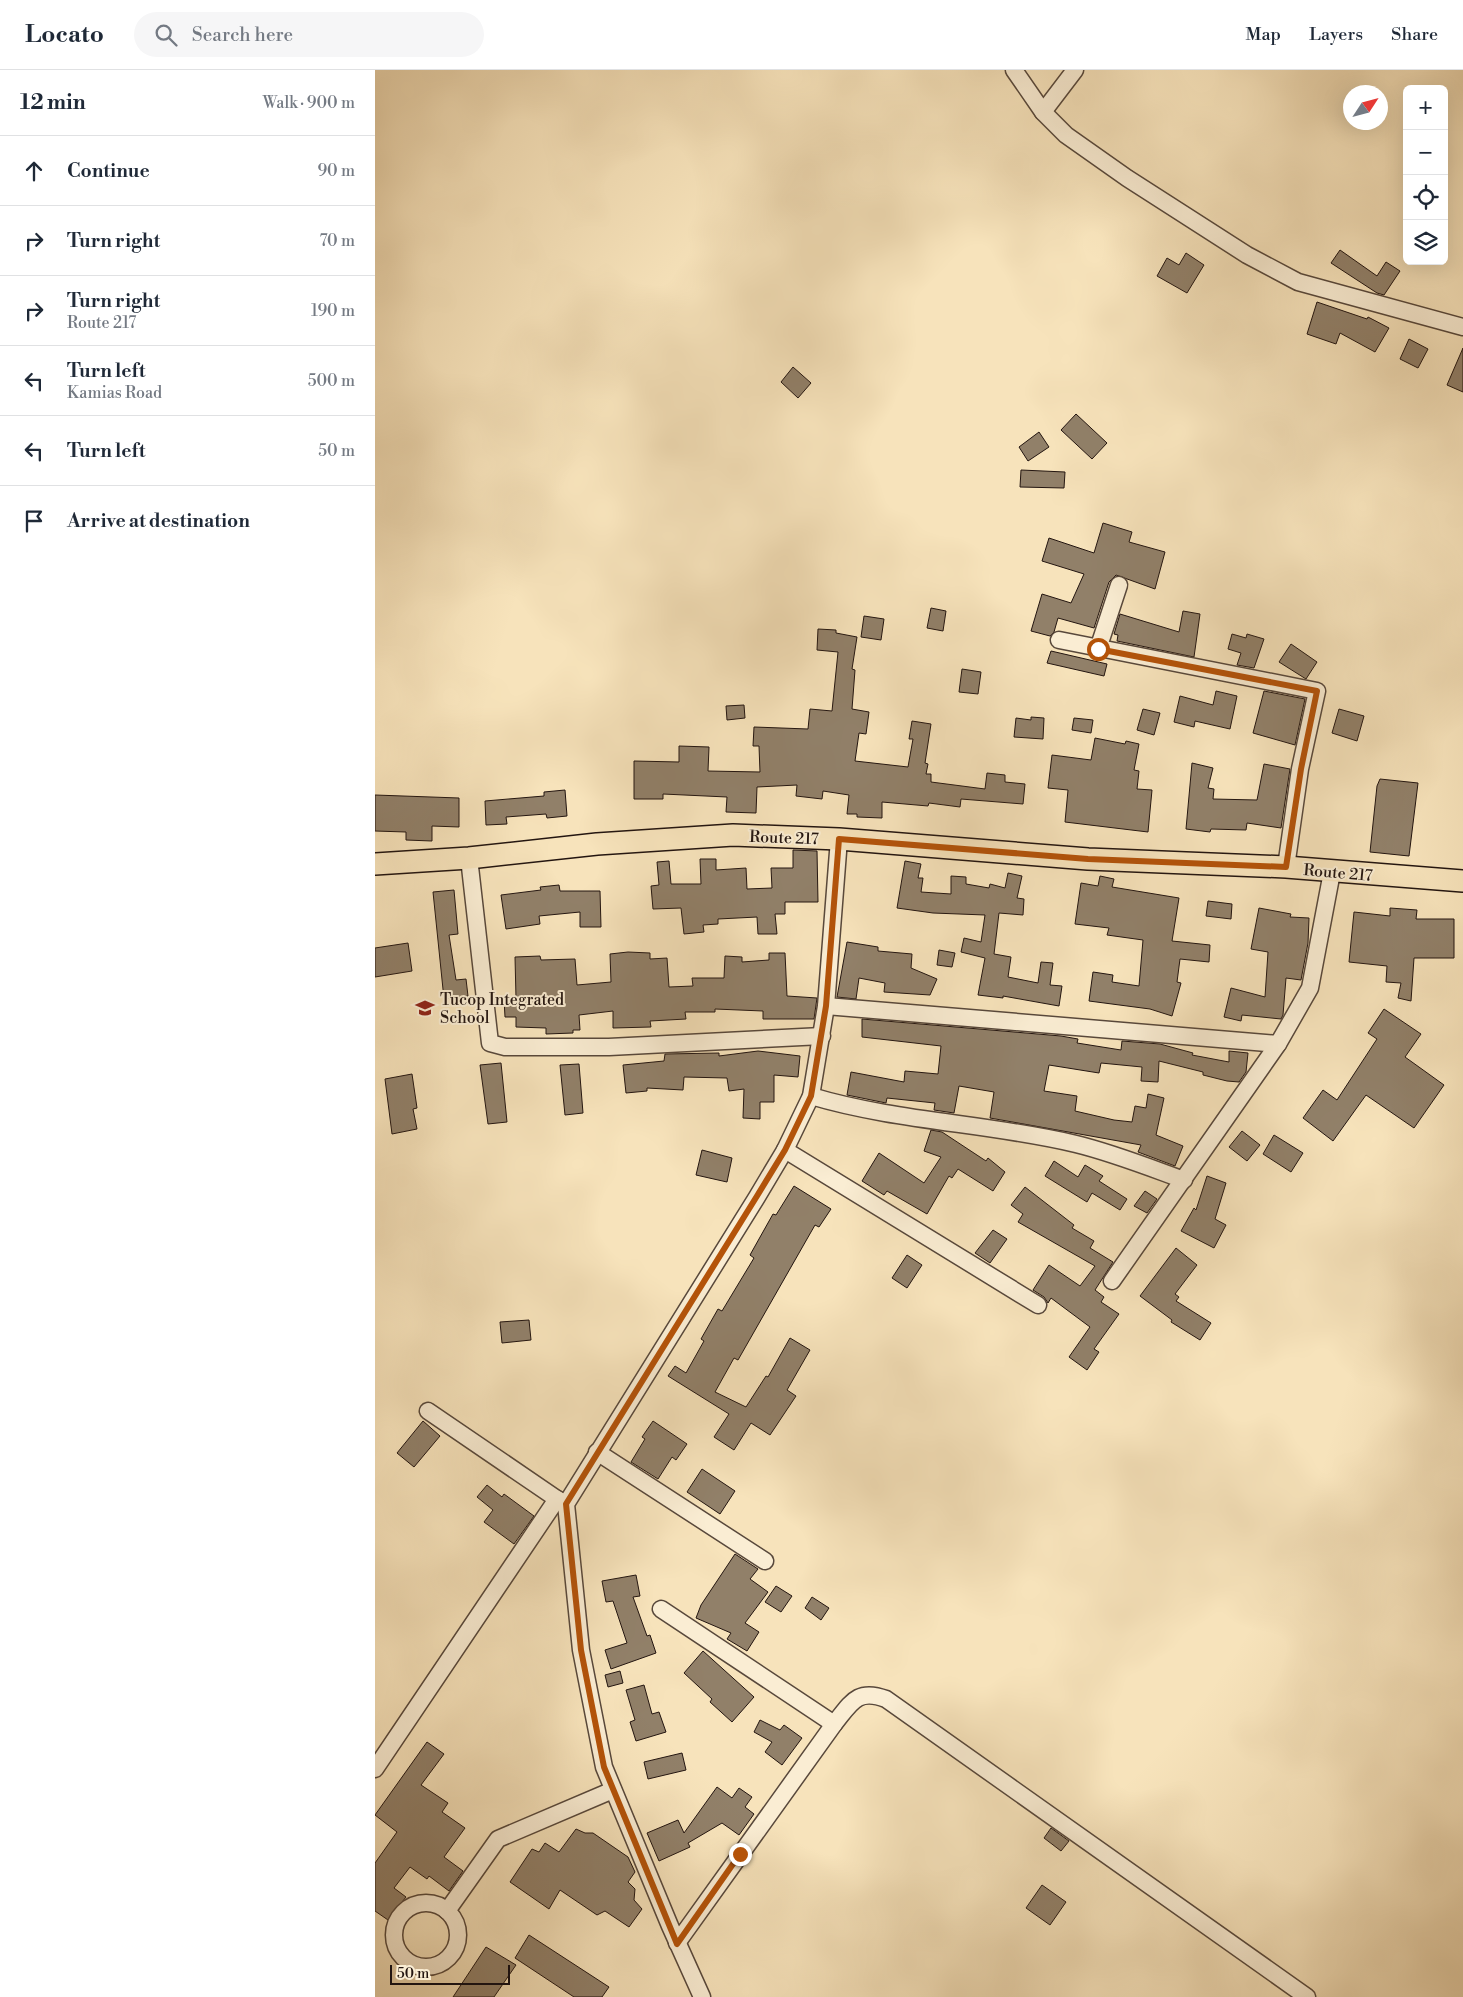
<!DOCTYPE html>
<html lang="en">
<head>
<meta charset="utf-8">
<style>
  body { margin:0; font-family:"Libre Bodoni",serif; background:#f6f6f7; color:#1f2937 }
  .controls { position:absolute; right:15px; top:15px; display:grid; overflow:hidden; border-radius:8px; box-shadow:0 5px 20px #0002 }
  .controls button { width:45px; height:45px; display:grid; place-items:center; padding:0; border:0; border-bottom:1px solid #e0e1e3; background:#fff; color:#1f2937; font:25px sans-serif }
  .compass { position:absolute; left:968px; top:15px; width:45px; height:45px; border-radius:50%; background:#fff; box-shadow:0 5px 20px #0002; rotate:54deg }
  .scale { position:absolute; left:15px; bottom:12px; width:120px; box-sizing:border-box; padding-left:5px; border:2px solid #231510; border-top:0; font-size:14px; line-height:18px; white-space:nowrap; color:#231510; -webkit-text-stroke:4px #faedd3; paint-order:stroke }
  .stop { position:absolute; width:15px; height:15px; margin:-11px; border:4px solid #b45309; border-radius:50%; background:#fff }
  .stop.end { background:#b45309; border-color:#fff; box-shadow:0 1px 5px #0008 }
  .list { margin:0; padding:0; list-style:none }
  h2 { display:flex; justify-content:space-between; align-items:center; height:65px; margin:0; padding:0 20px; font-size:21px }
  h2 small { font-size:16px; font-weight:400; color:#747a83 }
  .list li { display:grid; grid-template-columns:32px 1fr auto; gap:15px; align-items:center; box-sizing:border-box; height:70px; padding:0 20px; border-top:1px solid #e0e1e3 }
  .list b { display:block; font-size:19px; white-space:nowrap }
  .list p { margin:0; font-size:16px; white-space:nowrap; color:#747a83 }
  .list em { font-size:16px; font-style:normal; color:#747a83 }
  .icon { flex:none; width:28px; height:28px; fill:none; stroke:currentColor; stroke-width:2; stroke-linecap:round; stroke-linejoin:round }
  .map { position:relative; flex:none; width:1088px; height:1927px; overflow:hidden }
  header { display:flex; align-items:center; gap:30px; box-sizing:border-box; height:70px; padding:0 25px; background:#fff; border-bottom:1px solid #e0e1e3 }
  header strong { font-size:24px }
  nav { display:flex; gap:28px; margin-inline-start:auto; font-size:18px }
  .search { width:350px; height:45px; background:#f6f6f7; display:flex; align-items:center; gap:12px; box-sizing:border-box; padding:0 18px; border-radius:28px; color:#747a83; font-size:19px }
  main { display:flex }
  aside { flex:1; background:#fff }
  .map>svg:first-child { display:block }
</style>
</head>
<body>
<header>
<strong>Locato</strong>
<div class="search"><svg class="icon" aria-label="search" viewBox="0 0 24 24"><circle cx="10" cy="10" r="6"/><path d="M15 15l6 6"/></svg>Search here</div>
<nav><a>Map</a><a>Layers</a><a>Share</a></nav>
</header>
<main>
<aside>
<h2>12 min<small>Walk · 900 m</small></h2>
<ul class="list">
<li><svg class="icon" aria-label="ahead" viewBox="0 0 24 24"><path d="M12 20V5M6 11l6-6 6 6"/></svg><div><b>Continue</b></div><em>90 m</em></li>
<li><svg class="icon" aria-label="right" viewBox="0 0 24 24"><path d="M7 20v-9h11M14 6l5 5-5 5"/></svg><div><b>Turn right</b></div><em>70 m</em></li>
<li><svg class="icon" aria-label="right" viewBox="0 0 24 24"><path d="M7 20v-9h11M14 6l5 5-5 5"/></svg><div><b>Turn right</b><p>Route 217</p></div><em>190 m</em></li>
<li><svg class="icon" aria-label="left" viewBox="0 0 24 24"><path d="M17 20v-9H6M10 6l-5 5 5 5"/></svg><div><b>Turn left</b><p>Kamias Road</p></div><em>500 m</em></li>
<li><svg class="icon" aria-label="left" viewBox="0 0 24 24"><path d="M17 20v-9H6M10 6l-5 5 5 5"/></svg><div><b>Turn left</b></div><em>50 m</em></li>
<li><svg class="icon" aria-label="arrive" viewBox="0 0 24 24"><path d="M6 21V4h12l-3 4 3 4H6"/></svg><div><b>Arrive at destination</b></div></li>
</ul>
</aside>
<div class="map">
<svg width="1088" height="1927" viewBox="0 0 1088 1927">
  <rect width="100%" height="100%" fill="#f7e3bb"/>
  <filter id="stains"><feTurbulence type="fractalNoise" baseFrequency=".004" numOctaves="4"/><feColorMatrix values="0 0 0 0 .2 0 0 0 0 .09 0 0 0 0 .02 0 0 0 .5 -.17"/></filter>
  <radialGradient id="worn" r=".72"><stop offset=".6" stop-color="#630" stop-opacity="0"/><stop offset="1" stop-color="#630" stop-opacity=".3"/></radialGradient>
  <g fill="#918069" stroke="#231510">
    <path d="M 965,180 L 1002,206 L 1011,192 L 1025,201 L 1009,225 L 1002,223 L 956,193 Z"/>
    <path d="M 811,183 L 829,195 L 812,223 L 782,206 L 792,188 L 804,195 Z"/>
    <path d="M 942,232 L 992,249 L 993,247 L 1014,258 L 1000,282 L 965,263 L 961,274 L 932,264 Z"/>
    <path d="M 1034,269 L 1053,279 L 1043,298 L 1025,289 Z"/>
    <path d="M 1088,278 L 1088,322 L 1072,315 Z"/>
    <path d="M 418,297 L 436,313 L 423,328 L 406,312 Z"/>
    <path d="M 701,344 L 732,373 L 717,389 L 686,360 Z"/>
    <path d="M 664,362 L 674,377 L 653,391 L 644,377 Z"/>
    <path d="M 646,400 L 690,402 L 689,418 L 645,417 Z"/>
    <path d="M 728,453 L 757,462 L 754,472 L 790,482 L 780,519 L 741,505 L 734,512 L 719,558 L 683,548 L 679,562 L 675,566 L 656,561 L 667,524 L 696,533 L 709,504 L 667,491 L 674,468 L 719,483 Z"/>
    <path d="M 556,538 L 571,541 L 568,561 L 552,558 Z"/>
    <path d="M 808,541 L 825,544 L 819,587 L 742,571 L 743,565 L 739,564 L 745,544 L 804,562 Z"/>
    <path d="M 489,546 L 509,549 L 506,570 L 486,567 Z"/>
    <path d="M 443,559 L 461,560 L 461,563 L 482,567 L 477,599 L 480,600 L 477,639 L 494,642 L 491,664 L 484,663 L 480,691 L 533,697 L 538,669 L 534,669 L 537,651 L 556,654 L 550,693 L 553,694 L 551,704 L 556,704 L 556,712 L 610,719 L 612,703 L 630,705 L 630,712 L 650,714 L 648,734 L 586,729 L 585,737 L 554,733 L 553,736 L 507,732 L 507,748 L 482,747 L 482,744 L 472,744 L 474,725 L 448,721 L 447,729 L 421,726 L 422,715 L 382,717 L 381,743 L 351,742 L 352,727 L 288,724 L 288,729 L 259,729 L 259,691 L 304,692 L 304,676 L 334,677 L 333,701 L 385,702 L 384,676 L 378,676 L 379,657 L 433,659 L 435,639 L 457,641 L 463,582 L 442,580 Z"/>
    <path d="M 857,564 L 871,568 L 872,564 L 889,569 L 879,598 L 862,595 L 866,583 L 853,579 Z"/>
    <path d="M 916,574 L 942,592 L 931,609 L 904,592 Z"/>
    <path d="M 676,581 L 732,594 L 729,606 L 672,593 Z"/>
    <path d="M 587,599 L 606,602 L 603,624 L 584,622 Z"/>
    <path d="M 841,621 L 862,626 L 855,659 L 820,651 L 819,657 L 799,652 L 805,626 L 838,635 Z"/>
    <path d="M 889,621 L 930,629 L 920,675 L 878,663 Z"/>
    <path d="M 369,635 L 370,648 L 352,650 L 351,636 Z"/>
    <path d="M 768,639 L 785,643 L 779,665 L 762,660 Z"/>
    <path d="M 964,639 L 989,646 L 982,671 L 957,663 Z"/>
    <path d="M 656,647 L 669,648 L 668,669 L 639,667 L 641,648 L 656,650 Z"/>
    <path d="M 699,648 L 718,650 L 716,663 L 697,660 Z"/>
    <path d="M 720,668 L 750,674 L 751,671 L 764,674 L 759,700 L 764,701 L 762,719 L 777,720 L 773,762 L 690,752 L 693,720 L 673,718 L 677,685 L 716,690 Z"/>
    <path d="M 817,693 L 838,698 L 833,718 L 839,719 L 838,729 L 882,730 L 889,694 L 915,699 L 906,758 L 872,753 L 871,760 L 836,759 L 835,762 L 811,759 Z"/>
    <path d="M 1005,709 L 1043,713 L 1034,786 L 995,782 L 1002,716 Z"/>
    <path d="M 190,720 L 192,746 L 172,748 L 171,744 L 131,747 L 132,754 L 111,755 L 110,731 L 169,726 L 169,722 Z"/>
    <path d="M 0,725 L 84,728 L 84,757 L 57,756 L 57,771 L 31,770 L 31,762 L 0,761 Z"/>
    <path d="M 418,780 L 442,781 L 443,832 L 410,832 L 410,844 L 400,844 L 402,864 L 383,864 L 382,847 L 343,849 L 343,854 L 328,855 L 329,862 L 309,864 L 306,838 L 278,839 L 276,816 L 284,815 L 282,792 L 294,791 L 296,814 L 326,814 L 325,789 L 341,789 L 341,800 L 371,798 L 372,819 L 397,818 L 396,798 L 418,798 Z"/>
    <path d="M 530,791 L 546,794 L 543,808 L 548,808 L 546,822 L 576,824 L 576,806 L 591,807 L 591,814 L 614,818 L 615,814 L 630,818 L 633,803 L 647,806 L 642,828 L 649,829 L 648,845 L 624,843 L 619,884 L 636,887 L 633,907 L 663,913 L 666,892 L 678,893 L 675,915 L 687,916 L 684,936 L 628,926 L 628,928 L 603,925 L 610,888 L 586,882 L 589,868 L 606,872 L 610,845 L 558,843 L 522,838 Z"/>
    <path d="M 725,806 L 739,809 L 737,817 L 804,828 L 797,871 L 835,875 L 834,892 L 805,889 L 802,912 L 806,913 L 797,946 L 775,939 L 714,931 L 718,902 L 738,905 L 737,912 L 764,916 L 768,870 L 732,865 L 734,858 L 700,854 L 706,813 L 723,816 Z"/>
    <path d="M 184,815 L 185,821 L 225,821 L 226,857 L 205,857 L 205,842 L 164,846 L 165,854 L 131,859 L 126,825 L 166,820 L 165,817 Z"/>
    <path d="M 79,820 L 83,864 L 74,865 L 81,910 L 91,909 L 93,926 L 69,929 L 58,822 Z"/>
    <path d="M 833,831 L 857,834 L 856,849 L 831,846 Z"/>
    <path d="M 884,838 L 916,844 L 915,847 L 934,848 L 933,873 L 926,910 L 911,908 L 908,945 L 906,949 L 867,945 L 866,951 L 849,947 L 856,918 L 890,927 L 893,882 L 876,879 Z"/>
    <path d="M 1015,838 L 1042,840 L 1041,849 L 1079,849 L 1079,888 L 1039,888 L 1036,931 L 1023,928 L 1026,913 L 1011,912 L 1012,896 L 974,892 L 979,842 L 1015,846 Z"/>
    <path d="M 472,872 L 503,877 L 503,881 L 537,884 L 536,898 L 562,909 L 555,925 L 509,922 L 510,913 L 484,908 L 481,929 L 462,927 Z"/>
    <path d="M 33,873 L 37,901 L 0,907 L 0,878 Z"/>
    <path d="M 564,880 L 580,883 L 577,897 L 562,895 Z"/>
    <path d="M 253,882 L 275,883 L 275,889 L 292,888 L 294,917 L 318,916 L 317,908 L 349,908 L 350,886 L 367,887 L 367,892 L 394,890 L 394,883 L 410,883 L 412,926 L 442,928 L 439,949 L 388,949 L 388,941 L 340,939 L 340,942 L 310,942 L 311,949 L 275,951 L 276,957 L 238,958 L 238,941 L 204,945 L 205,960 L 198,960 L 198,963 L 171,964 L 171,958 L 141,957 L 141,947 L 130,947 L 129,929 L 141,928 L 140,887 L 165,886 L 166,890 L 200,889 L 202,915 L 236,912 L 235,884 Z"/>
    <path d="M 1009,939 L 1046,964 L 1030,987 L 1069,1015 L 1039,1058 L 991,1025 L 958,1071 L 928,1048 L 948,1020 L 962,1030 L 1002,969 L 993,963 Z"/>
    <path d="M 487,949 L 686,966 L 703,969 L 702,973 L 746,980 L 747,971 L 785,974 L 818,983 L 817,985 L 854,992 L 854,981 L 873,983 L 871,1002 L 864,1012 L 852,1011 L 828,1005 L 828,1002 L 784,991 L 783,1012 L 766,1011 L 767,997 L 726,993 L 724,1003 L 674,995 L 669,1021 L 702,1026 L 700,1041 L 739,1050 L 757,1052 L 760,1036 L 771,1038 L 773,1024 L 789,1028 L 781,1065 L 808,1076 L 800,1096 L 763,1082 L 766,1075 L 615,1048 L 619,1022 L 584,1016 L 579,1043 L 559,1040 L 560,1033 L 512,1028 L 511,1033 L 472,1025 L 476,1002 L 529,1012 L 530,1001 L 563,1004 L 566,976 L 487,967 Z"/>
    <path d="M 383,981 L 425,986 L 423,1007 L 399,1005 L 399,1032 L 385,1032 L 385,1049 L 368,1048 L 369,1019 L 354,1021 L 352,1008 L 309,1007 L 308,1020 L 272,1018 L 272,1021 L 251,1023 L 248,995 L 289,991 L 290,984 L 344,983 L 344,986 Z"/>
    <path d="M 126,993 L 132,1052 L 113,1054 L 105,995 Z"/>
    <path d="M 204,994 L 208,1043 L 190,1045 L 185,995 Z"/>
    <path d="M 37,1004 L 42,1038 L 38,1039 L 42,1059 L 17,1064 L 10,1009 Z"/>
    <path d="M 556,1060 L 567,1062 L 611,1091 L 613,1088 L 630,1102 L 618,1121 L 583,1099 L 577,1108 L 574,1106 L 552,1144 L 512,1121 L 509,1125 L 487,1111 L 504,1083 L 549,1113 L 566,1087 L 549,1081 Z"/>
    <path d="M 867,1061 L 885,1075 L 872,1091 L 854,1077 Z"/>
    <path d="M 899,1065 L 928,1083 L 916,1102 L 888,1084 Z"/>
    <path d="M 327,1080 L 357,1088 L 352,1112 L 321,1105 Z"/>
    <path d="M 679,1091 L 703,1107 L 710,1095 L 728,1106 L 724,1111 L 752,1129 L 745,1140 L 717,1123 L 712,1132 L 670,1106 Z"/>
    <path d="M 832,1106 L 851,1113 L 840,1149 L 851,1155 L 839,1178 L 806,1161 L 819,1138 L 821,1140 Z"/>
    <path d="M 419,1116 L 456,1139 L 444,1157 L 440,1155 L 363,1290 L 359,1288 L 340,1322 L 371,1337 L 391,1306 L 393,1307 L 415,1268 L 435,1280 L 412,1320 L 421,1326 L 395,1365 L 376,1353 L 359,1380 L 339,1367 L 354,1344 L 293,1306 L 300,1296 L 311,1303 L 329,1271 L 326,1269 L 343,1239 L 347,1241 L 379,1188 L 375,1185 L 398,1144 L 401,1145 Z"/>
    <path d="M 650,1117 L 699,1155 L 697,1158 L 719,1171 L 715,1178 L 738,1192 L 720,1220 L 729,1227 L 726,1232 L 744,1244 L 719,1279 L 724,1282 L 712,1300 L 694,1287 L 715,1257 L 676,1228 L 673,1233 L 669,1227 L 658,1220 L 674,1195 L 705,1216 L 720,1196 L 643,1152 L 648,1144 L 636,1135 Z"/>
    <path d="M 770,1121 L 782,1129 L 772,1143 L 759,1136 Z"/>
    <path d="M 618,1160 L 632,1169 L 615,1193 L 600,1183 Z"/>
    <path d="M 801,1178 L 822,1195 L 800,1224 L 804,1227 L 801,1231 L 836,1253 L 825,1270 L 796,1252 L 797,1250 L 765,1226 Z"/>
    <path d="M 532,1185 L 547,1195 L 532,1218 L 517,1208 Z"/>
    <path d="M 154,1250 L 156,1270 L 127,1273 L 125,1252 Z"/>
    <path d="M 48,1351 L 65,1366 L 39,1397 L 22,1383 Z"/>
    <path d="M 278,1351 L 312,1374 L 301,1390 L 297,1387 L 283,1409 L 256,1392 L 270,1369 L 267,1367 Z"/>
    <path d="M 327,1399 L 360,1421 L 345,1444 L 312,1422 Z"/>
    <path d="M 112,1415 L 127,1427 L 129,1424 L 159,1446 L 139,1474 L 109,1452 L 118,1440 L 102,1427 Z"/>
    <path d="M 360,1484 L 383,1499 L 375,1509 L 393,1522 L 370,1553 L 384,1562 L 372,1581 L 352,1569 L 356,1563 L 321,1548 L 326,1535 Z"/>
    <path d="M 261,1505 L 265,1526 L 258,1527 L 272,1566 L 275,1565 L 281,1583 L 236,1599 L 230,1580 L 252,1573 L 238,1531 L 231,1532 L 227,1511 Z"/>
    <path d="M 401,1516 L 417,1526 L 406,1542 L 390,1532 Z"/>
    <path d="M 437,1527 L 454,1538 L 446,1550 L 430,1538 Z"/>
    <path d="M 328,1581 L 379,1627 L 357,1652 L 335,1632 L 337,1629 L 309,1603 Z"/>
    <path d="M 245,1601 L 248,1613 L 233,1617 L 230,1605 Z"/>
    <path d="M 269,1615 L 277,1644 L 284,1642 L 291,1662 L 261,1671 L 255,1652 L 260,1650 L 251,1620 Z"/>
    <path d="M 385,1650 L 405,1660 L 409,1655 L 427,1668 L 407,1695 L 390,1682 L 397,1672 L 379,1662 Z"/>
    <path d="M 52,1672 L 69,1684 L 46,1715 L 73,1733 L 67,1742 L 90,1758 L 69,1787 L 88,1801 L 74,1821 L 54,1806 L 52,1809 L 35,1797 L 19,1818 L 31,1827 L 13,1850 L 0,1841 L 0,1793 L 22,1762 L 0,1745 Z"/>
    <path d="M 307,1683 L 311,1700 L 273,1709 L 269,1692 Z"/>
    <path d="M 342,1717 L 357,1728 L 364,1718 L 377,1727 L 370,1737 L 379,1744 L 364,1765 L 347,1753 L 313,1773 L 315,1777 L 284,1791 L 272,1763 L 303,1750 L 309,1763 Z"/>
    <path d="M 676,1758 L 694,1771 L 686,1781 L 669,1768 Z"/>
    <path d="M 201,1759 L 210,1763 L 218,1763 L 253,1787 L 260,1802 L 253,1812 L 260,1819 L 259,1830 L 267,1839 L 254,1857 L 230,1841 L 222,1845 L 185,1820 L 174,1839 L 135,1812 L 157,1779 L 164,1782 L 170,1773 L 184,1782 Z"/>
    <path d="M 667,1815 L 691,1832 L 675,1855 L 651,1838 Z"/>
    <path d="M 154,1865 L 234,1917 L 227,1927 L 199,1927 L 140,1888 Z"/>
    <path d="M 111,1877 L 141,1895 L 119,1927 L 78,1927 Z"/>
  </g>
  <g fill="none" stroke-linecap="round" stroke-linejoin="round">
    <g stroke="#58483b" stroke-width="19">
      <g id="minor">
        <path d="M 639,0 L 668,42 L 691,65 L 752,108 L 872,185 L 923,212 L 1088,257"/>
        <path d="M 668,42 L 700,0"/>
        <path d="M 684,570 L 942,621 L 925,699 L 911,797"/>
        <path d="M 723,579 L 744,515"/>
        <path d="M 94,788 L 115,973 L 130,977 L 234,977 L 447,966"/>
        <path d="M 451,936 L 903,974"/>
        <path d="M 436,1026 C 523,1052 614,1053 701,1074 C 738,1083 773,1097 809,1110"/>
        <path d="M 410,1080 L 663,1235"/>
        <path d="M 737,1211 L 903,974 L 935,918 L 957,802"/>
        <path d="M 53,1341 L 182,1429"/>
        <path d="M 222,1382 L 390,1491"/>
        <path d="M 286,1539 L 459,1654"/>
        <path d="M 0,1699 L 182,1429 L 191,1434"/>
        <circle cx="51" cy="1865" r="32"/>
        <path d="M 72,1841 L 123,1769 L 238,1720"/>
        <path d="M 302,1873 L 459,1654 C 476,1633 482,1618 511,1629 L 932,1927"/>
        <path d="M 327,1927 L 295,1856 L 229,1697 L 206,1580 L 191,1434 L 382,1127 L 410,1080 L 436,1026 L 451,936 L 464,769"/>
      </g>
    </g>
    <g stroke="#231510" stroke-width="24">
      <path id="major" d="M 0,794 L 94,788 L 222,774 L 358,765 L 464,769 L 713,789 L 911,797 L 1088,811"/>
    </g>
    <use href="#minor" stroke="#faedd3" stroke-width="16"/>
    <use href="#major" stroke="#f7e3bb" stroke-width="21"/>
  </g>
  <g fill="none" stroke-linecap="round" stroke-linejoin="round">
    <path stroke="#b45309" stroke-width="6" d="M 365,1784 L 302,1874 L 229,1697 L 206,1580 L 191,1434 L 382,1126 L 410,1080 L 436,1026 L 451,936 L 464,769 L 713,789 L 911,797 L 926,699 L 942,621 L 723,579"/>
  </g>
  <defs>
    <g id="school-bare" transform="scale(1.5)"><path d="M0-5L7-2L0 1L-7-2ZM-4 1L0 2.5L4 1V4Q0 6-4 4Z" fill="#8f2418" stroke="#faedd3" stroke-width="2.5" paint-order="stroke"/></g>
  </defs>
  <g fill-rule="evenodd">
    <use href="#school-bare" x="50" y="938"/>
  </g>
  <g text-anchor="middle" stroke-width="4" stroke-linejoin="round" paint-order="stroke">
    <g font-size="16" fill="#231510" stroke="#faedd3">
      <text transform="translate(409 767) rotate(2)" y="6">Route 217</text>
      <text transform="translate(963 802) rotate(5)" y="6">Route 217</text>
    </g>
    <g font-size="16" fill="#231510" stroke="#faedd3" text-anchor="start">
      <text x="65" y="935">Tucop Integrated<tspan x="65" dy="18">School</tspan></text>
    </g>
  </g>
  <rect width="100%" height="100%" filter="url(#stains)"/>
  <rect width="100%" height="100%" fill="url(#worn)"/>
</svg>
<div class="controls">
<button>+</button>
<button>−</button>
<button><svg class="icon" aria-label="locate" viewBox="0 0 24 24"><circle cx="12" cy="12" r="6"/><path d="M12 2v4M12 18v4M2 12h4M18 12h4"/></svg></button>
<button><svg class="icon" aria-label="layers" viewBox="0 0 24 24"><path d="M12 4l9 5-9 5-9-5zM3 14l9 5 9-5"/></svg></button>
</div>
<svg class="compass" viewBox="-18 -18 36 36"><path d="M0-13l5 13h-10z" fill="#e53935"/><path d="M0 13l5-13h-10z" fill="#747a83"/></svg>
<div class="scale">50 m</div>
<div class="stop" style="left:723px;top:579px"></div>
<div class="stop end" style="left:365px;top:1784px"></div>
</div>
</main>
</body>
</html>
